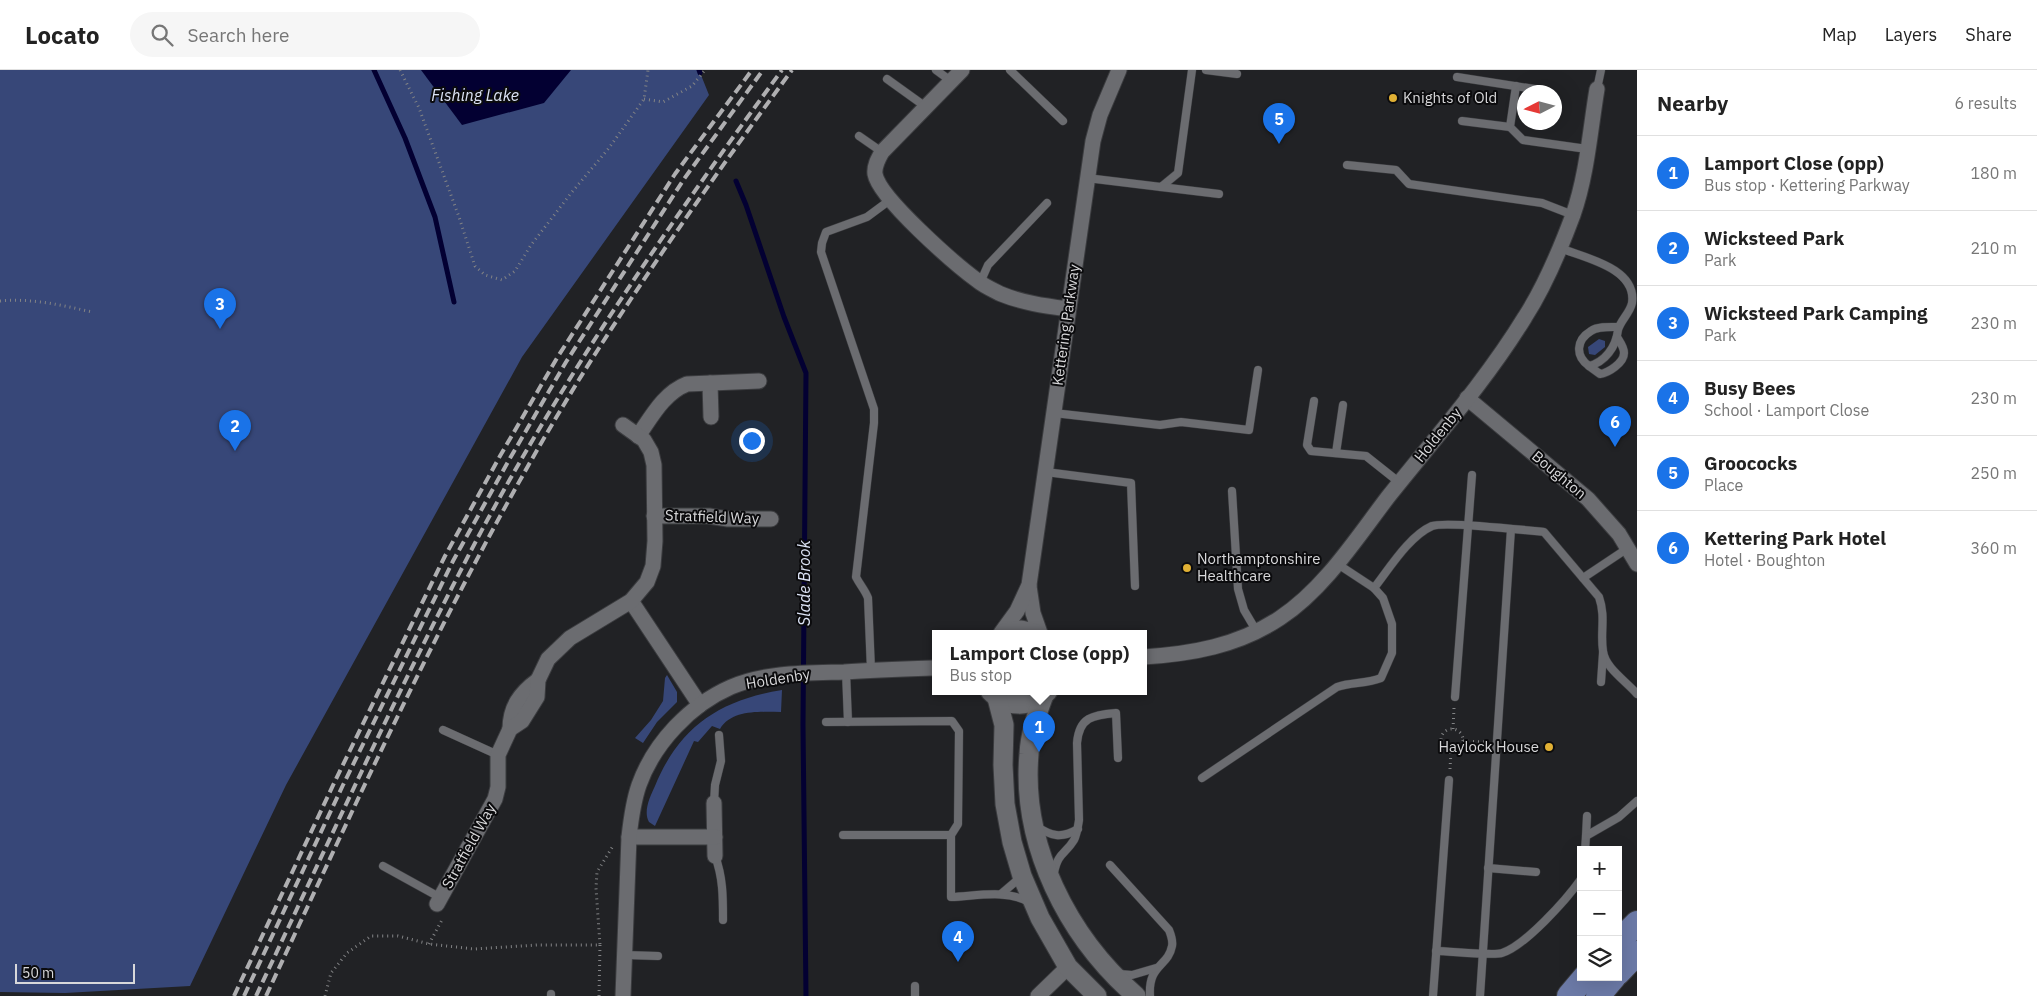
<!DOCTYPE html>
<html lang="en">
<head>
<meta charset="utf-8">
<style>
  body { margin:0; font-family:"IBM Plex Sans",sans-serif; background:#f6f6f6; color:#222 }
  .controls { position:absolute; right:15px; bottom:15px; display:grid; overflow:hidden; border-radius:0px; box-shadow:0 5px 20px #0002 }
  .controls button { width:45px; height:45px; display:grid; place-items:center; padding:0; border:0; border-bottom:1px solid #e0e0e0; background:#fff; color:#222; font:25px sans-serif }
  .compass { position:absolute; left:1517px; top:15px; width:45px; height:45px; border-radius:50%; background:#fff; box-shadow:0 5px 20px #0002; rotate:264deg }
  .scale { position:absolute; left:15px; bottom:12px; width:120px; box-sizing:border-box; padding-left:5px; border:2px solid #d8d8da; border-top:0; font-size:14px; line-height:18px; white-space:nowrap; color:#d8d8da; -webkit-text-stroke:4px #0b0b0d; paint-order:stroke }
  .you { position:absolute; left:751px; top:370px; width:18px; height:18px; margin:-12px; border:4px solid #fff; border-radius:50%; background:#1a73e8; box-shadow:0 0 0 8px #1a73e833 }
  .badge { display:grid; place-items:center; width:32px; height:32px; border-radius:50%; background:#1a73e8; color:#fff; font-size:16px; font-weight:700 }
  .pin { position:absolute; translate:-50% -41px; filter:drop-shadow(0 1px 2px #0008) }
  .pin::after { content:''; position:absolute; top:26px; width:18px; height:15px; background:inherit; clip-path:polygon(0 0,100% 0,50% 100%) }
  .popup { position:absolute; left:932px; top:560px; width:215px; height:65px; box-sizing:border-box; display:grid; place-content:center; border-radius:0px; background:#fff; filter:drop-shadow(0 1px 4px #0005); font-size:16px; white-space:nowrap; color:#767676 }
  .popup b { font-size:19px; color:#222 }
  .popup::after { content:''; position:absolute; left:50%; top:100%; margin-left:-10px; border:10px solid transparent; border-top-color:#fff }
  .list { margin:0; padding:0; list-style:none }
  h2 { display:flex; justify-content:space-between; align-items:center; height:65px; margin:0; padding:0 20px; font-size:21px }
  h2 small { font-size:16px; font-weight:400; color:#767676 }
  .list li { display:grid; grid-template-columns:32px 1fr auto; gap:15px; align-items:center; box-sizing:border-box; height:75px; padding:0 20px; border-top:1px solid #e0e0e0 }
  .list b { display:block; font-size:19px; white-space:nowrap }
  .list p { margin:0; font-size:16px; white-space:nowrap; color:#767676 }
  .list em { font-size:16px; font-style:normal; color:#767676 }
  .icon { flex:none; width:28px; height:28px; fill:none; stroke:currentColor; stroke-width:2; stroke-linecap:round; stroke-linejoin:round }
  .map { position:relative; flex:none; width:1637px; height:926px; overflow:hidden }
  header { display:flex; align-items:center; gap:30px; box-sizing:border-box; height:70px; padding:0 25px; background:#fff; border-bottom:1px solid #e0e0e0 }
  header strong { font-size:24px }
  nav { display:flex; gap:28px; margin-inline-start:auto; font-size:18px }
  .search { width:350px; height:45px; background:#f6f6f6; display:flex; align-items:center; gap:12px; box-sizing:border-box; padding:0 18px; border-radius:28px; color:#767676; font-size:19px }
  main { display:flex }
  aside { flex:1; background:#fff }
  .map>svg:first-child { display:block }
</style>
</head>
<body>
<header>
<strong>Locato</strong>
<div class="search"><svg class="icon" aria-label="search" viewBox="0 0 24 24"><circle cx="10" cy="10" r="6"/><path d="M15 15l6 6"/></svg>Search here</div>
<nav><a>Map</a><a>Layers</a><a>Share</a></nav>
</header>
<main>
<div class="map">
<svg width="1637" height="926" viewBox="0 0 1637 926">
  <rect width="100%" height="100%" fill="#212225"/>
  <g fill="#374778">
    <path d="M 0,0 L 699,0 L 709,25 L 522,287 L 286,715 L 190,916 L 65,923 L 0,922 Z"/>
    <path d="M 1599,269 L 1605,271 L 1605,277 L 1595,285 L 1589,284 L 1588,277 Z"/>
    <path d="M 667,605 L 677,622 L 677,632 L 657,652 L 643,673 L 635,668 L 651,650 L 663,631 L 665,608 Z"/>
    <path d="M 782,620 L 781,642 C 761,642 732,639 720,659 L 712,656 L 698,672 L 694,671 L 655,756 L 649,752 C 643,741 650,727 655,716 C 679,657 720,630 782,620 Z"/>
  </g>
  <path fill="#030032" d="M 421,0 L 571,0 L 544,33 L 462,55 Z"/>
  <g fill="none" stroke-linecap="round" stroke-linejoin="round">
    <g stroke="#030032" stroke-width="5">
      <path d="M 374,0 L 405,68 L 435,147 L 454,232"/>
      <path d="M 699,0 L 700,3"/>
      <path d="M 736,111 L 746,135 L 784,247 L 806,303 L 803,655 L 806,926"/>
    </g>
    <g stroke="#3b3c3f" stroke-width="9">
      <g id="service">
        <path d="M 936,0 L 951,11"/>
        <path d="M 1010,0 L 1063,51"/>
        <path d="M 1206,0 L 1237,4"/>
        <path d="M 1457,7 L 1547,21"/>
        <path d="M 887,9 L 926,37"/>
        <path d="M 1516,16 L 1510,57 L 1523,70 L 1587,79"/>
        <path d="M 1597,19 L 1601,0"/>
        <path d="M 1462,51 L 1510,57"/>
        <path d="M 859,66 L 882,82"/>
        <path d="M 1347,95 L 1396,100 L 1409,114 L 1542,133 L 1573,145"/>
        <path d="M 1087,108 L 1161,117 L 1178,103 L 1192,0"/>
        <path d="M 1161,117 L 1219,124"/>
        <path d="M 1560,178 C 1585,188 1637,198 1632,233 C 1630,243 1620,251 1618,260 C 1616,277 1605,292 1589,296 C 1575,286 1576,270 1591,261 C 1598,256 1611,257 1619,257"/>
        <path d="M 980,213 L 988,195 L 1047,133"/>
        <path d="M 1589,296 L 1600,304 C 1608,303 1624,293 1624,283 C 1624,277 1620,272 1617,267"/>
        <path d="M 1314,331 L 1307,375 L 1311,381 L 1366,386 L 1400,413"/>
        <path d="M 1054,343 L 1160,355 L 1181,352 L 1249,360 L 1258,300"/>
        <path d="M 1336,383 L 1343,335"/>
        <path d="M 1046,402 L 1131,413 L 1135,516"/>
        <path d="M 1232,421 L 1238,519 L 1244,540 L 1257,562"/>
        <path d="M 1583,508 L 1628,478"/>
        <path d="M 1374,518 C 1389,499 1409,466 1432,456 C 1444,451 1525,460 1544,462 L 1599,527 C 1606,547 1600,562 1603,581 C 1605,598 1626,611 1637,624"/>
        <path d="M 871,600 L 868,528 C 865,520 860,515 856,507 L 874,353 L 874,339 L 821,182 L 822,173 L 826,162 L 867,147 L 890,130"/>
        <path d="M 846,602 L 848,652"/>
        <path d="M 1601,612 L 1603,583"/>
        <path d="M 1455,627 L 1472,405"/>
        <path d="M 826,652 L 952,651 L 959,661 L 958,754 L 951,765 L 951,827 C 977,826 1006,819 1029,832"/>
        <path d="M 443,660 L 498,685"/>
        <path d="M 1202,708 L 1337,617 C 1352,612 1366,614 1381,608 L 1392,583 L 1392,554 L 1383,528 L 1374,518 L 1336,493"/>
        <path d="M 714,733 L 715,715 L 721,691 L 719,665"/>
        <path d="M 1036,756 C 1051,766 1061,769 1078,759"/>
        <path d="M 843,765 L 951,765"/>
        <path d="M 1586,766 L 1587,746"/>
        <path d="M 1585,780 L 1586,766 L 1619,747 L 1637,731"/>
        <path d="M 715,786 C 723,807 723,827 723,850"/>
        <path d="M 1110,795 L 1169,860 C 1171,865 1173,871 1172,876 C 1168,897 1148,894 1150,926"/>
        <path d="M 383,796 L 441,828"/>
        <path d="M 1488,798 L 1536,802"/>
        <path d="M 1054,803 C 1058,782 1065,785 1074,770 C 1077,764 1078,756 1079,750 L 1077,673 C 1079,647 1093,645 1116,643 L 1118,688"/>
        <path d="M 1001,824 L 1022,806"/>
        <path d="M 1436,881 C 1449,881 1493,886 1502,883 C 1525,876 1567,829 1581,809"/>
        <path d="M 625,885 L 658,886"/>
        <path d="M 1119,904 L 1132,905 L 1156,898"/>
        <path d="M 551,926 L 551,924"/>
        <path d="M 915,926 L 915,916"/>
        <path d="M 1433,926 L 1449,710"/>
        <path d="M 1480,926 L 1511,459"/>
      </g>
    </g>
    <g stroke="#3b3c3f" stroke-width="17">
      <g id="minor">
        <path d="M 962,0 L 882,82 C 878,89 874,96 875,104 C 879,128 956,195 978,211 C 984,216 993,220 1001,224 C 1023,233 1046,236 1068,239"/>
        <path d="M 710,313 L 711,347"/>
        <path d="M 1467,328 L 1588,429 L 1619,464 L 1637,494"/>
        <path d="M 638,366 C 652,346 664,323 687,314 L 759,311"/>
        <path d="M 654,446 L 709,446 L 728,449 L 771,449"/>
        <path d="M 1029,516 L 1033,543 L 1040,563"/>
        <path d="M 631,531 L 700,635"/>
        <path d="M 1001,563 L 1017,541 L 1029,515 L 1093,71 L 1100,45 L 1119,0"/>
        <path d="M 1143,587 C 1191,584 1238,576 1280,548 C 1324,519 1356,469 1388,427 C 1435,368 1486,311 1525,247 C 1545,216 1560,180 1573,145 C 1587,105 1590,61 1597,19"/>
        <path d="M 510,659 C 510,637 520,623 538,610"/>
        <path d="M 714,733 L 715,786"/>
        <path d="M 629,767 L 715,767"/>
        <path d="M 437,834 L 495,729 L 498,717 L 498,685 L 510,659 L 522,651 L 537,627 L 538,610 L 548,589 L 570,568 L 631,531 L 647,512 L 653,496 L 655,471 L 654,395 L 651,382 L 644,370 L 623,355"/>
        <path d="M 623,926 L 629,767 C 631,749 633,732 639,715 C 654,673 690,635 731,617 C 766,602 807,603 844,602 C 874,600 905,599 935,598"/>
        <path d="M 1038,926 L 1068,897"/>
      </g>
    </g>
    <g stroke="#3b3c3f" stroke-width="21">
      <g id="tertiary">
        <path d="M 1005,563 L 1021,560 L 1034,563"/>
        <path d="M 990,621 C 1006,638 1031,639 1048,621"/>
        <path d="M 1044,625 C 1037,644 1030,663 1029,684 C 1021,775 1068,867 1136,926"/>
        <path d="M 997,628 L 1004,655 L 1003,695 L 1005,734 L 1012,772 L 1022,806 L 1040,848 L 1068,897 L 1097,926"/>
      </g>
    </g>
    <g stroke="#3b3c3f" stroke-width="26">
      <g id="primary">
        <path d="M 1618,872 L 1637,853"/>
        <path d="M 1618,903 L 1637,883"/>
        <path d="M 1569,926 L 1585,907"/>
        <path d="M 1598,926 L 1614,907"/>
      </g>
    </g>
    <g stroke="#828385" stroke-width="3" stroke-dasharray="1 4" stroke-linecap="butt">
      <path d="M 400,0 L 419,38 L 459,147 L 475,196 L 485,205 L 502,210 L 515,201 L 531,175 L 572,122 L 609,78 L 644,29 L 648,0"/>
      <path d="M 644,29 L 663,32 L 692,16 L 705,0"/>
      <path d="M 0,231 C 31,228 61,235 92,242"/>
      <path d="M 1453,659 L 1454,638"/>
      <circle cx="1452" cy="670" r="11"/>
      <path d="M 1463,671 L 1487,672"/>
      <path d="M 1450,699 L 1451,681"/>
      <path d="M 429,874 L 443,848"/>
      <path d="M 325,926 L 331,903 L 347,883 L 371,866 L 398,866 L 429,874 L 474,879 L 537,875 L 600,875 L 596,818 L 597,802 L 613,776"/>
      <path d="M 599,926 L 600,875"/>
    </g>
    <use href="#service" stroke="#6b6c70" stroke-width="8"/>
    <use href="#minor" stroke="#6b6c70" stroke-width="15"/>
    <use href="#tertiary" stroke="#6b6c70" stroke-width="19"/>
    <use href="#primary" stroke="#6c7aa7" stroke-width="24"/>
    <g stroke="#afafb1" stroke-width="4" stroke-dasharray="10 5" stroke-linecap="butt">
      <path d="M 234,926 L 335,711 L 445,486 L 500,386 L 557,288 L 675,104 L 752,0"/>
      <path d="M 244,926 L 343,715 L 453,491 L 509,390 L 566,292 L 684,109 L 763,0"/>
      <path d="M 256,926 C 324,782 390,637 463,496 C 553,321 666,158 782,0"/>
      <path d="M 266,926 C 364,716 462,498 585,300 C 650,197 720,98 792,0"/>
    </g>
  </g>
  <g fill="#e0b034" stroke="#0b0b0d" stroke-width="2">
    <circle cx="1393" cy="28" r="5"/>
    <circle cx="1187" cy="498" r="5"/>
    <circle cx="1549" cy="677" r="5"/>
  </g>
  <g text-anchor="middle" stroke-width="4" stroke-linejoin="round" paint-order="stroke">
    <g font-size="15" fill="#d8d8da" stroke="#0b0b0d" text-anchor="start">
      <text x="1403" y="33">Knights of Old</text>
      <text x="1197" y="494">Northamptonshire<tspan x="1197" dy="17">Healthcare</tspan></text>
      <text x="1539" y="682" text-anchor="end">Haylock House</text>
    </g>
    <g font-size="15" fill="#d8d8da" stroke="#0b0b0d">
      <text transform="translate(1066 255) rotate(-82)" y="5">Kettering Parkway</text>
      <text transform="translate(1438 365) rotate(-51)" y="5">Holdenby</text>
      <text transform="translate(1559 405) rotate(40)" y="5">Boughton</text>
      <text transform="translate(712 447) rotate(2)" y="5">Stratfield Way</text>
      <text transform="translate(778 609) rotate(-9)" y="5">Holdenby</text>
      <text transform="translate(469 776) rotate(-61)" y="5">Stratfield Way</text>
    </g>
    <g font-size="16" font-style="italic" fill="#dce3f5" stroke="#0b0b0d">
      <text x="475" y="31">Fishing Lake</text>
      <text transform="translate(804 513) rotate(-90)" y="6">Slade Brook</text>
    </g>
  </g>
</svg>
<div class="controls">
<button>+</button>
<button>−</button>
<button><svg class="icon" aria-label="layers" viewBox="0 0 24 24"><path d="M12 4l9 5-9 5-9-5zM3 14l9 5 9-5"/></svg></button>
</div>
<svg class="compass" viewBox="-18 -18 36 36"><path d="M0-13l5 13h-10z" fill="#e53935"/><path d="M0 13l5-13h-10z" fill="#767676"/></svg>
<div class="scale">50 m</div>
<div class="you"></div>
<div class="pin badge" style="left:1039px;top:682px">1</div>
<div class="popup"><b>Lamport Close (opp)</b>Bus stop</div>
<div class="pin badge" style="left:235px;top:381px">2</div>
<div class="pin badge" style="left:220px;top:259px">3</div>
<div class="pin badge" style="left:958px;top:892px">4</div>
<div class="pin badge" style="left:1279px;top:74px">5</div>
<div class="pin badge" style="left:1615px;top:377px">6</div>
</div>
<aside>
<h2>Nearby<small>6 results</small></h2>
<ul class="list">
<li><span class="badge">1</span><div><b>Lamport Close (opp)</b><p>Bus stop · Kettering Parkway</p></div><em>180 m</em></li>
<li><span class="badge">2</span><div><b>Wicksteed Park</b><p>Park</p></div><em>210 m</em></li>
<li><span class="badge">3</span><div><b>Wicksteed Park Camping</b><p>Park</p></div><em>230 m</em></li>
<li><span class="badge">4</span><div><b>Busy Bees</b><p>School · Lamport Close</p></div><em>230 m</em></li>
<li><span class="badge">5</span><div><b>Groococks</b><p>Place</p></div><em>250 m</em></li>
<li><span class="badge">6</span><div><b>Kettering Park Hotel</b><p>Hotel · Boughton</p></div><em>360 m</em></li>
</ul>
</aside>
</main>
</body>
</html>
